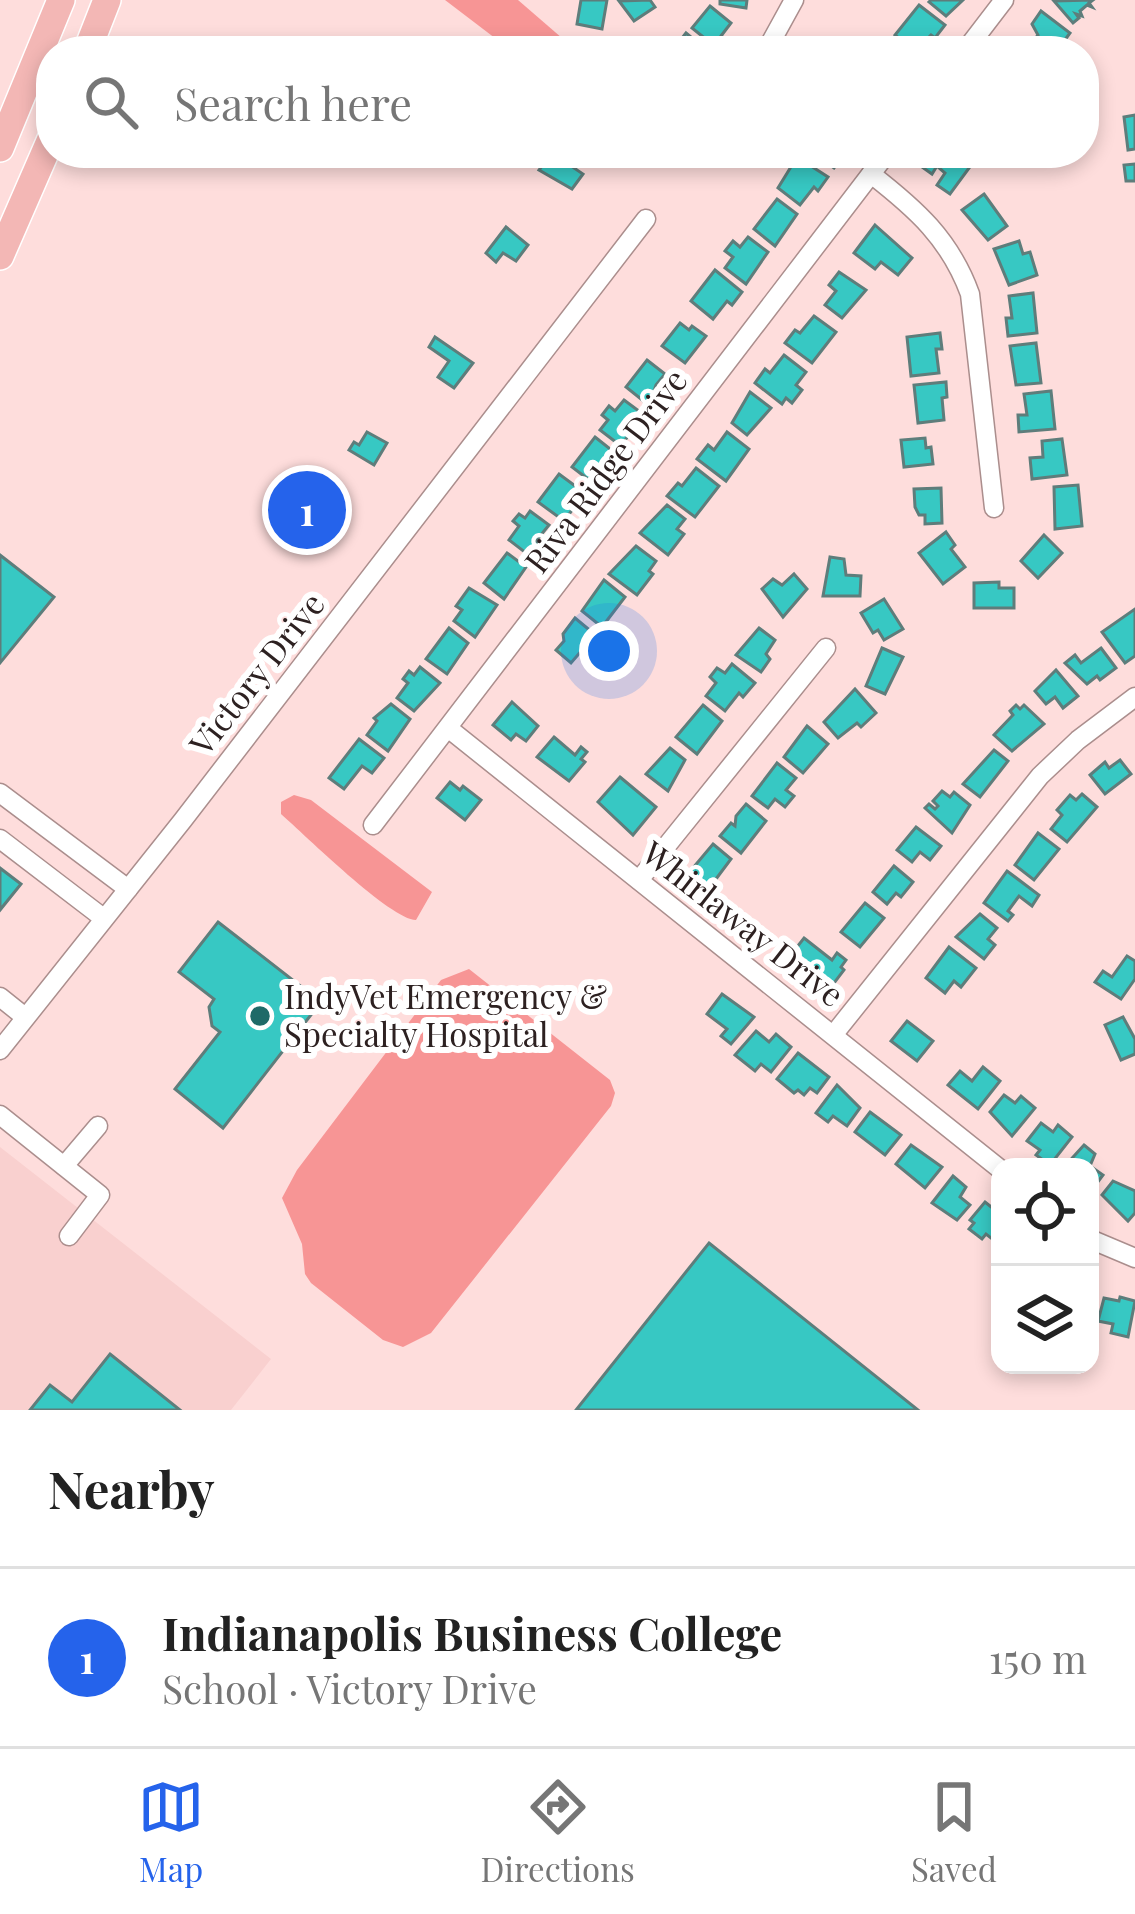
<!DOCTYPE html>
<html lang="en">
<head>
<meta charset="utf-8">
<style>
  body { margin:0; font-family:"Playfair Display",serif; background:#f6f6f6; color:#222 }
  .controls { position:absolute; right:36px; bottom:36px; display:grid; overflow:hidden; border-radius:24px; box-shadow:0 6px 18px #0003 }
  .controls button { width:108px; height:108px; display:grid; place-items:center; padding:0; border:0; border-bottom:3px solid #e0e0e0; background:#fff; color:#222; font:60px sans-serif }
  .you { position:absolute; left:609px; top:651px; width:42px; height:42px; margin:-30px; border:9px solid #fff; border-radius:50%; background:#1a73e8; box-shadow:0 0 0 18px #1a73e833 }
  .badge { display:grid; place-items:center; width:78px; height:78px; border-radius:50%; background:#2563eb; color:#fff; font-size:39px; font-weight:700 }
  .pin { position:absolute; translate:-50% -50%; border:6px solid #fff; box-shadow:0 3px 12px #0006 }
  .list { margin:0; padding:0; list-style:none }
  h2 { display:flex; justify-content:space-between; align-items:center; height:156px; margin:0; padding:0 48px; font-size:51px }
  h2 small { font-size:39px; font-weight:400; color:#767676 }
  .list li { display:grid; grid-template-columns:78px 1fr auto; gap:36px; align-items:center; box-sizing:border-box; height:180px; padding:0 48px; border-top:3px solid #e0e0e0 }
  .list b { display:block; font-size:45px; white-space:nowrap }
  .list p { margin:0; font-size:39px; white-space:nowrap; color:#767676 }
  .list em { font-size:39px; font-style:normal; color:#767676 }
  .icon { flex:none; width:66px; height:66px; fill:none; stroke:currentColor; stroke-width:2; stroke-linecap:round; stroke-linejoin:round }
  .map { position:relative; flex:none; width:1135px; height:1410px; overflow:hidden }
  .search { position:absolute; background:#fff; box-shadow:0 6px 18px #0003; left:36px; right:36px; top:36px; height:132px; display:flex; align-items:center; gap:30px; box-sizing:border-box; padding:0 42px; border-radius:48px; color:#767676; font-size:45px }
  .sheet { height:336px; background:#fff }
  nav { display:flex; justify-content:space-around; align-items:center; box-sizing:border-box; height:168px; border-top:3px solid #e0e0e0; background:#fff; font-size:33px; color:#767676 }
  nav a { display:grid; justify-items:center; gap:6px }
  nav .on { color:#2563eb }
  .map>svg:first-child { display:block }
</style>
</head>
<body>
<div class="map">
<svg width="1135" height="1410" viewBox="0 0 1135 1410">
  <rect width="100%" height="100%" fill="#fedddc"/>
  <path fill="#f9d0cf" d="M 0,1147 L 271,1359 L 231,1410 L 0,1410 Z"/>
  <g fill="#f79595">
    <path d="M 445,0 L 518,0 L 577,51 L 512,51 Z"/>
    <path d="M 294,795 L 311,800 L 432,892 L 416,920 C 391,920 305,835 281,814 L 281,802 Z"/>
    <path d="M 469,969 L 610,1080 L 615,1093 L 611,1106 L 431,1333 L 403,1347 L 383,1340 L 311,1283 L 305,1274 L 302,1244 L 282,1198 L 297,1170 L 441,980 Z"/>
  </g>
  <g fill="#37c8c3" stroke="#5e7d7b" stroke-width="3">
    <path d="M 581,0 L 607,0 L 602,29 L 577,24 Z"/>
    <path d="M 650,0 L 655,7 L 634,21 L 619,1 Z"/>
    <path d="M 720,0 L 747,0 L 746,8 L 720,4 Z"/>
    <path d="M 931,0 L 963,0 L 946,16 L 929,2 Z"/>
    <path d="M 1093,0 L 1089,3 L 1092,7 L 1087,5 L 1080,11 L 1082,16 L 1076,14 L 1079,18 L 1073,23 L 1054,1 Z"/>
    <path d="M 919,5 L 945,25 L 935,38 L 931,35 L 915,51 L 895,35 Z"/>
    <path d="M 710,6 L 731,23 L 721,36 L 724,38 L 717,48 L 692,28 Z"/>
    <path d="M 1041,11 L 1070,33 L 1057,51 L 1027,49 L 1038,35 L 1032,24 Z"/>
    <path d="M 686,33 L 692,38 L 708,51 L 672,51 Z"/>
    <path d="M 1135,115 L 1135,149 L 1128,150 L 1124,117 Z"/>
    <path d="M 552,153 L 583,174 L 572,189 L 539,170 Z"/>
    <path d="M 814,153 L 846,153 L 834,168 Z"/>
    <path d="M 933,153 L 957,153 L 972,164 L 950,194 L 937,185 L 945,173 L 937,166 L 932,174 L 922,167 Z"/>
    <path d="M 797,157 L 828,177 L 818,191 L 814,187 L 800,205 L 778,188 Z"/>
    <path d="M 1135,164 L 1135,181 L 1126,181 L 1124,165 Z"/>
    <path d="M 984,194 L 1007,226 L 988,240 L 962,210 Z"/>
    <path d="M 777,199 L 797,214 L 775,246 L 754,229 Z"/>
    <path d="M 875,225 L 912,258 L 898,275 L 881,262 L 875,269 L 854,253 Z"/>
    <path d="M 506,227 L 528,245 L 516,261 L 503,253 L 496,262 L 486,253 Z"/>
    <path d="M 748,237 L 768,252 L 746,284 L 725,268 L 733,257 L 725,251 L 733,241 L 740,247 Z"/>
    <path d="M 1019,241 L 1023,254 L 1030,252 L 1037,275 L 1009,285 L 994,249 Z"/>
    <path d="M 715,270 L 742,292 L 732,305 L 727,301 L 713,319 L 691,301 Z"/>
    <path d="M 839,272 L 866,290 L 842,318 L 825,305 L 836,291 L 829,285 Z"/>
    <path d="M 1033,293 L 1037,333 L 1008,336 L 1006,318 L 1012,318 L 1009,296 Z"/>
    <path d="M 814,316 L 836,332 L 812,363 L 785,343 L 795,330 L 800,333 Z"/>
    <path d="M 680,323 L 689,330 L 692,326 L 706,336 L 685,363 L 662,346 Z"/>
    <path d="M 940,333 L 942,349 L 936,349 L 939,373 L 911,376 L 907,337 Z"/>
    <path d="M 435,337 L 473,363 L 454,388 L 438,377 L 449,361 L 429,347 Z"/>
    <path d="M 1036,343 L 1041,383 L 1016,385 L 1010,346 Z"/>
    <path d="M 784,355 L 806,372 L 796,385 L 802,390 L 792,403 L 786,398 L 782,404 L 755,383 L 765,369 L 770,373 Z"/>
    <path d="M 647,360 L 665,374 L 656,385 L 654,391 L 660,395 L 651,407 L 626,387 Z"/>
    <path d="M 946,382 L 947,397 L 942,398 L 944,420 L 918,423 L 914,385 Z"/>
    <path d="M 1051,391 L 1055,429 L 1019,432 L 1018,415 L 1027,415 L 1024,394 Z"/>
    <path d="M 750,392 L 771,408 L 747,435 L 732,423 Z"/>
    <path d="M 624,400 L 643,414 L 621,446 L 600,430 L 608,420 L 602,415 L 609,406 L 615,411 Z"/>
    <path d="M 367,432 L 387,443 L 374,465 L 349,450 L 354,442 L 359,445 Z"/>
    <path d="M 727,432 L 749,449 L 726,481 L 697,459 L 708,445 L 714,450 Z"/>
    <path d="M 595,437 L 614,452 L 593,483 L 572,467 Z"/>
    <path d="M 925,438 L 926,448 L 931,447 L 933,464 L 904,467 L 901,440 Z"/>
    <path d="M 1062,439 L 1067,475 L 1032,479 L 1030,458 L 1043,457 L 1042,441 Z"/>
    <path d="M 696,468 L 719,486 L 695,517 L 667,496 L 678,483 L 682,486 Z"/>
    <path d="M 559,474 L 578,488 L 566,503 L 573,509 L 564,521 L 538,502 Z"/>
    <path d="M 1078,485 L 1082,526 L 1055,529 L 1054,487 Z"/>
    <path d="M 941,488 L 942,523 L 925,524 L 925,515 L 919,515 L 915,507 L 914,489 Z"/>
    <path d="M 667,505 L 685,519 L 677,529 L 684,534 L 668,555 L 640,533 Z"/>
    <path d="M 530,511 L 549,525 L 536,541 L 544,548 L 535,560 L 509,540 L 519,526 L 513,521 L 519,514 L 525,518 Z"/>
    <path d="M 946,532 L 955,545 L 951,549 L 965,567 L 943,584 L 919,553 Z"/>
    <path d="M 1044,535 L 1062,553 L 1038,578 L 1021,561 Z"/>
    <path d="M 636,546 L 656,561 L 649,571 L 653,574 L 637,595 L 609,574 Z"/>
    <path d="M 507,553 L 526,567 L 504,599 L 484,583 Z"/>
    <path d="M 0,555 L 54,597 L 0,663 Z"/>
    <path d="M 830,557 L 844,559 L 846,575 L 861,576 L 860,596 L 823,596 Z"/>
    <path d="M 794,574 L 807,589 L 783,617 L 762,589 L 773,579 L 782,585 Z"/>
    <path d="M 604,580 L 625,597 L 602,627 L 582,611 Z"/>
    <path d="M 999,582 L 999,588 L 1014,588 L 1014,608 L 974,608 L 974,583 Z"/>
    <path d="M 469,588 L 497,605 L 475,637 L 454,621 L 462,610 L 456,606 Z"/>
    <path d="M 884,599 L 903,629 L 884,640 L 878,630 L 873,633 L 861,613 Z"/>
    <path d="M 1135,609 L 1135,656 L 1125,663 L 1102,632 Z"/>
    <path d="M 575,618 L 604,642 L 597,651 L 590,645 L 583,649 L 571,663 L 556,650 L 564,641 L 563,634 Z"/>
    <path d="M 449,628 L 468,643 L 447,674 L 426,659 Z"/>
    <path d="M 759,628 L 775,640 L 766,654 L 770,659 L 761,672 L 736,655 Z"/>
    <path d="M 882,648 L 903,657 L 885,694 L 866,686 Z"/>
    <path d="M 1101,648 L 1116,668 L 1100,680 L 1097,676 L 1087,684 L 1065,663 L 1075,655 L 1081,663 Z"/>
    <path d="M 732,664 L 755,683 L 743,697 L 739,693 L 725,711 L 706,696 L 716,683 L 710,677 L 717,668 L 725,673 Z"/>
    <path d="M 420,667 L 440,683 L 414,711 L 397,698 L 408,683 L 403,679 L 409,671 L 414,675 Z"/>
    <path d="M 1056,670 L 1078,696 L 1063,708 L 1055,697 L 1046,704 L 1035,691 Z"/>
    <path d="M 855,689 L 876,713 L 861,727 L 857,723 L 838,738 L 824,722 Z"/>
    <path d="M 512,702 L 538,726 L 526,741 L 516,734 L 511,740 L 493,725 Z"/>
    <path d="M 391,704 L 410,719 L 388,751 L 367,735 L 377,721 L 374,718 Z"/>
    <path d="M 703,705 L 722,721 L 697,754 L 676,737 Z"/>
    <path d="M 1016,705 L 1020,709 L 1024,705 L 1044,724 L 1012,751 L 994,735 L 1013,715 L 1010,711 Z"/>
    <path d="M 807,726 L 828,744 L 803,773 L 784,757 Z"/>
    <path d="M 554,737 L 575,755 L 581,747 L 587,752 L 581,759 L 585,762 L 569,781 L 537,757 Z"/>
    <path d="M 359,739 L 384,758 L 372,773 L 362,766 L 344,789 L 329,778 Z"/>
    <path d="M 670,748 L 685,760 L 668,791 L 646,774 Z"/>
    <path d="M 994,750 L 1008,761 L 980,797 L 963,784 Z"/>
    <path d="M 1120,760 L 1131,774 L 1105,794 L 1090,775 L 1105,762 L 1109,768 Z"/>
    <path d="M 777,763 L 796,778 L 786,790 L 794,796 L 785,807 L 775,799 L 768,808 L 752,796 Z"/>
    <path d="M 620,777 L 656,807 L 633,835 L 598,802 Z"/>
    <path d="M 450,782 L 460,790 L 463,786 L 481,800 L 465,820 L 437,798 Z"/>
    <path d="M 942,791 L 950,797 L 954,792 L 970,805 L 952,833 L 925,808 L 929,804 L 935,809 L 938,806 L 933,801 Z"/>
    <path d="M 1082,794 L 1097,807 L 1067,842 L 1051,829 L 1062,815 L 1057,810 L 1070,795 L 1076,800 Z"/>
    <path d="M 746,804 L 766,821 L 741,853 L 720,836 L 731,823 L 735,826 L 736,816 Z"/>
    <path d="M 916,827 L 941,846 L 930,860 L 920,852 L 912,862 L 897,850 Z"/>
    <path d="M 1038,833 L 1059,849 L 1034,880 L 1015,865 Z"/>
    <path d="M 713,844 L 731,859 L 707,891 L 687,875 Z"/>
    <path d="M 894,866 L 913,882 L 901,897 L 896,893 L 887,904 L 873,892 Z"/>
    <path d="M 0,868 L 21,884 L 0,910 Z"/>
    <path d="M 1007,871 L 1039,895 L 1032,906 L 1019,896 L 1008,911 L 1013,915 L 1008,921 L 984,903 Z"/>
    <path d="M 865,903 L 884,918 L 860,947 L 841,932 Z"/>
    <path d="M 980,914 L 997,928 L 988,939 L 995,945 L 984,959 L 956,937 Z"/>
    <path d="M 218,922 L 321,1002 L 223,1128 L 175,1089 L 220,1032 L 212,1026 L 209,1007 L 214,999 L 179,972 Z"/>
    <path d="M 804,938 L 832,960 L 837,953 L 846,960 L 841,967 L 844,970 L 828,991 L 817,983 L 820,977 L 793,952 Z"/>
    <path d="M 949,947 L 976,968 L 961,987 L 954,981 L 945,993 L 926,978 Z"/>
    <path d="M 1127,956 L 1135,961 L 1135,979 L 1121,999 L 1095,982 L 1103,971 L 1112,977 Z"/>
    <path d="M 722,994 L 754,1017 L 731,1044 L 721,1036 L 727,1029 L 707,1014 Z"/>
    <path d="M 1123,1017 L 1135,1039 L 1135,1054 L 1121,1060 L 1105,1025 Z"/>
    <path d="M 907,1021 L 933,1041 L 917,1061 L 891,1041 Z"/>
    <path d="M 756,1031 L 769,1042 L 776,1034 L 791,1047 L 771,1072 L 761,1064 L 755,1071 L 735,1055 Z"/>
    <path d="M 798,1053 L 829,1077 L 817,1093 L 810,1088 L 804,1095 L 798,1090 L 794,1093 L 777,1079 Z"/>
    <path d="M 983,1067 L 1000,1081 L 978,1109 L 948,1085 L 960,1071 L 972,1081 Z"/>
    <path d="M 837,1085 L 860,1108 L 847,1126 L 833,1116 L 828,1122 L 816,1113 Z"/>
    <path d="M 1004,1095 L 1015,1103 L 1021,1096 L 1035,1108 L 1012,1136 L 990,1112 Z"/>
    <path d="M 870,1112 L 901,1135 L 885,1155 L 855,1132 Z"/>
    <path d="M 1041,1123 L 1053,1132 L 1058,1125 L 1072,1137 L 1050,1165 L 1036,1155 L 1040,1150 L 1027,1141 Z"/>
    <path d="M 911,1145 L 942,1167 L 925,1188 L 896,1164 Z"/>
    <path d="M 1084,1145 L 1095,1154 L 1090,1166 L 1103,1175 L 1091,1191 L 1090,1167 L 1064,1167 Z"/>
    <path d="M 953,1176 L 966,1187 L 960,1197 L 970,1205 L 957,1220 L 932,1203 Z"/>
    <path d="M 1113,1181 L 1135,1191 L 1135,1213 L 1128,1221 L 1102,1195 Z"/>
    <path d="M 985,1202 L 1000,1214 L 1000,1245 L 986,1234 L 982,1239 L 969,1229 L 974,1223 L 970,1220 Z"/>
    <path d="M 709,1243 L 918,1410 L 576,1410 Z"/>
    <path d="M 1120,1297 L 1135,1301 L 1128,1337 L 1111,1333 L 1113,1324 L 1098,1321 L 1104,1298 L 1119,1301 Z"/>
    <path d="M 110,1354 L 180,1410 L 30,1410 L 50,1385 L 72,1402 Z"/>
  </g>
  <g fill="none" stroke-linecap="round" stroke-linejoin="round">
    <g stroke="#ab8e8d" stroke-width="21">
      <g id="minor">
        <path d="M 766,51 L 794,0"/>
        <path d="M 965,51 L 1004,0"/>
        <path d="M 664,154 L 669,153"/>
        <path d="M 871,174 C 916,209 950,239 970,294 L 994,508"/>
        <path d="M 448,728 L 1000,1169"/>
        <path d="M 0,793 L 128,889"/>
        <path d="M 373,825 L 887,153"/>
        <path d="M 0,839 L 102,917"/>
        <path d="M 639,880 L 826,648"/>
        <path d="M 0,997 L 25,1017"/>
        <path d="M 834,1034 L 1040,776 L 1078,740 L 1135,697"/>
        <path d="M 0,1050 L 183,820 L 646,219"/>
        <path d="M 0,1115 L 100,1195 L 69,1236"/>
        <path d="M 64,1166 L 98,1126"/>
        <path d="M 1090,1239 L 1135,1258"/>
      </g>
    </g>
    <g stroke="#fff" stroke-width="30">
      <g id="highway">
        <path d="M 87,51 L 107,0"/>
        <path d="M 0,148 L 61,0"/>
        <path d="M 0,256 L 51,139"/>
      </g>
    </g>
    <use href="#minor" stroke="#fff" stroke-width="18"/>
    <use href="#highway" stroke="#f3b7b5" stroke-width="27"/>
  </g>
  <circle fill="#1f6a68" stroke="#fff" stroke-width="4.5" cx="260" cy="1016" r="12"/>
  <g text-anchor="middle" stroke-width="12" stroke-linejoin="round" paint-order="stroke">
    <g font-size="33" fill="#2d2121" stroke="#fff">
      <text transform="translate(606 471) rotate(-53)" y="12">Riva Ridge Drive</text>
      <text transform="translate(257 674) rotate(-52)" y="12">Victory Drive</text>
      <text transform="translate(743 924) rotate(38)" y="12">Whirlaway Drive</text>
    </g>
    <g font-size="33" fill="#2d2121" stroke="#fff" text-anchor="start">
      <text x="284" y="1009">IndyVet Emergency &amp;<tspan x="284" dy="38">Specialty Hospital</tspan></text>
    </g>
  </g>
</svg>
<div class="controls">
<button><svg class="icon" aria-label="locate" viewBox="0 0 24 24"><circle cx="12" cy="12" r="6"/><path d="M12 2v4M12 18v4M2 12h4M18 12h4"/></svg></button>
<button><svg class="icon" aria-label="layers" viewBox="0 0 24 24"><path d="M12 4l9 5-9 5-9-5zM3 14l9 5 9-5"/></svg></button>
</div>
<div class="you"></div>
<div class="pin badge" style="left:307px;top:510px">1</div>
<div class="search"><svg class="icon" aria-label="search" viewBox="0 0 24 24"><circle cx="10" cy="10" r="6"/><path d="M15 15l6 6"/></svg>Search here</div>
</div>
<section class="sheet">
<h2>Nearby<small></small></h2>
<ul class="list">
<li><span class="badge">1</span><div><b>Indianapolis Business College</b><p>School · Victory Drive</p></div><em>150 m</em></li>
</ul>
</section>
<nav>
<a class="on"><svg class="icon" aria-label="map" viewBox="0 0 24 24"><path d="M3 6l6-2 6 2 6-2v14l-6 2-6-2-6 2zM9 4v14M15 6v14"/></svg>Map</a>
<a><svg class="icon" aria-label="directions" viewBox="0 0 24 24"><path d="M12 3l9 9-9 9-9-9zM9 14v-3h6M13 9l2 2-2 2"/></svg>Directions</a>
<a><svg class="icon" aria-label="saved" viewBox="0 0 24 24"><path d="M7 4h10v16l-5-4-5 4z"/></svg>Saved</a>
</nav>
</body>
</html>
